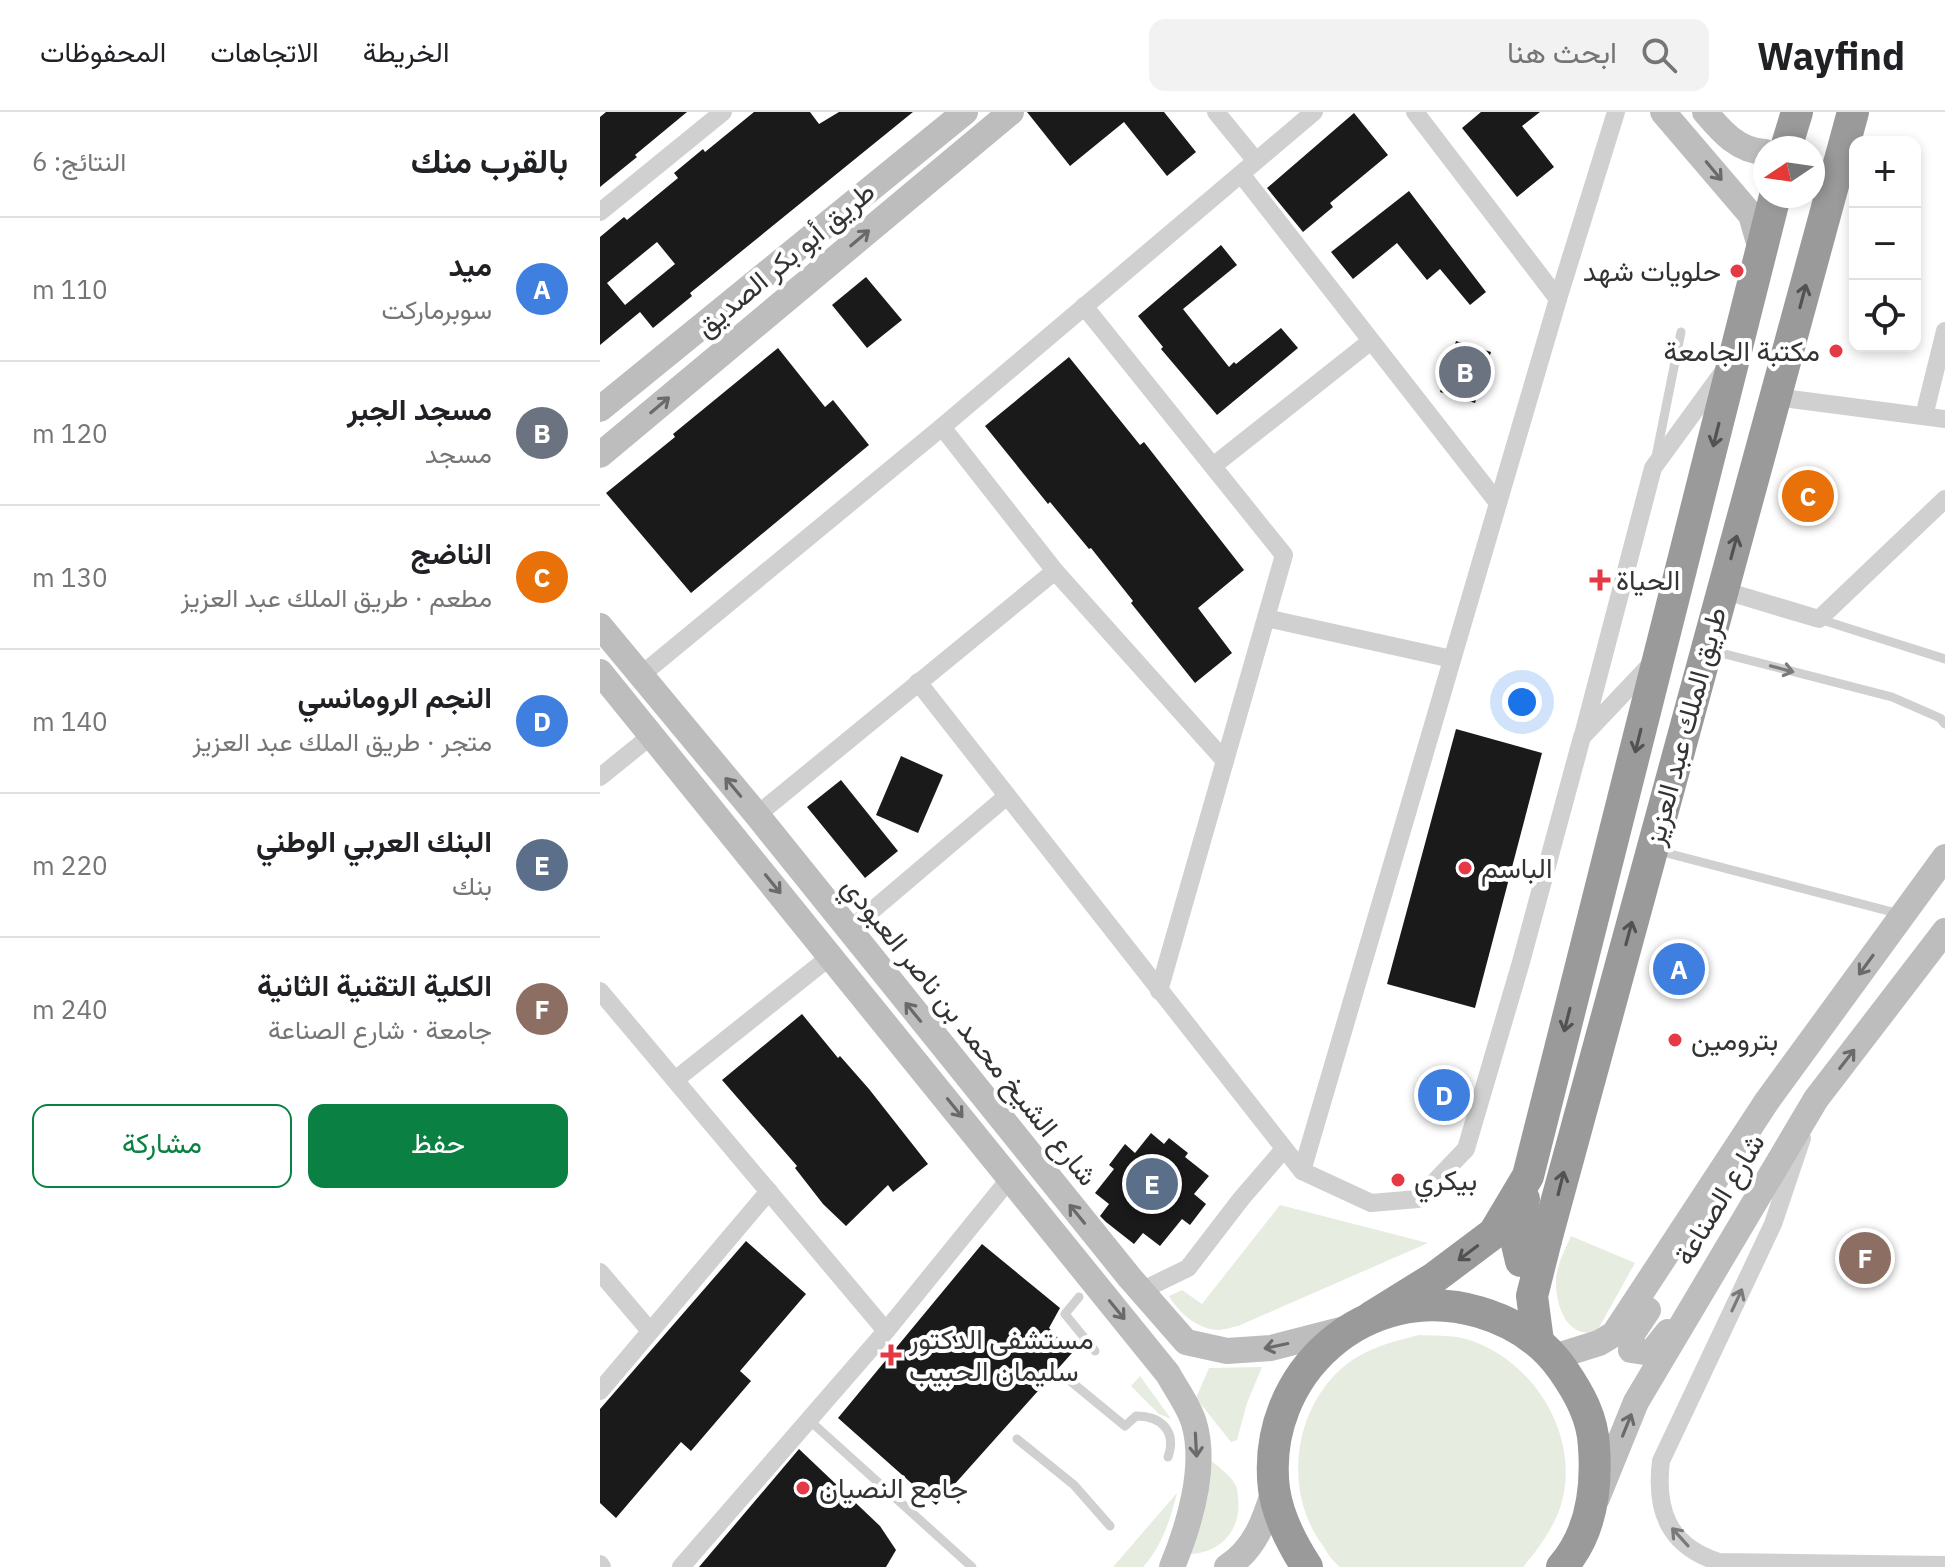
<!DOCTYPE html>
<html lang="ar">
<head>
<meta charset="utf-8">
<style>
  body { margin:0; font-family:"IBM Plex Sans",Vazirmatn,sans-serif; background:#f2f2f2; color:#202124; direction:rtl }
  .controls { position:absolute; right:24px; top:24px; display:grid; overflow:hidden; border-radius:16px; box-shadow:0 4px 12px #0003 }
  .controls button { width:72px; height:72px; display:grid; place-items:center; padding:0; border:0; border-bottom:2px solid #e0e0e0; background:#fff; color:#202124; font:40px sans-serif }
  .compass { position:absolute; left:1153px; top:24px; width:72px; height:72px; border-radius:50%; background:#fff; box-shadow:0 4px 12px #0003; rotate:257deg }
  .you { position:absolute; left:922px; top:590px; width:28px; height:28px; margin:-20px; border:6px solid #fff; border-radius:50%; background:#1a73e8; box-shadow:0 0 0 12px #1a73e833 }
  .badge { display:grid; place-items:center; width:52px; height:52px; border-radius:50%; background:#0b8043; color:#fff; font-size:26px; font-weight:700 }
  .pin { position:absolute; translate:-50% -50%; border:4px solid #fff; box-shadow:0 2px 8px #0006 }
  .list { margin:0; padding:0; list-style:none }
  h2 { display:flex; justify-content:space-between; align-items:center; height:104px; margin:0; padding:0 32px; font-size:34px }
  h2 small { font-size:26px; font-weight:400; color:#757577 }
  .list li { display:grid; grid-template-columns:52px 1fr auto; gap:24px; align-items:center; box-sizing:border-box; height:144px; padding:0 32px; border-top:2px solid #e0e0e0 }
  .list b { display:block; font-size:30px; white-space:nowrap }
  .list p { margin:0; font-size:26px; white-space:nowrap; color:#757577 }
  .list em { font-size:26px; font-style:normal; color:#757577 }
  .actions { display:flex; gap:16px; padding:24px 32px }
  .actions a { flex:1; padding:18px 0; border:2px solid #0b8043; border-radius:16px; text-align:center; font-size:28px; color:#0b8043 }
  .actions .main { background:#0b8043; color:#fff }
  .icon { flex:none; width:44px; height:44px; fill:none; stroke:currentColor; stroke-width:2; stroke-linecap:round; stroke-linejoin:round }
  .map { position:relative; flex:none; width:1345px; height:1455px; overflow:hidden; direction:ltr }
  header { display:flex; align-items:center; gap:48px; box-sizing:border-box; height:112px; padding:0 40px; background:#fff; border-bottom:2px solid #e0e0e0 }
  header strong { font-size:38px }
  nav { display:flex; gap:44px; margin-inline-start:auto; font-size:28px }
  .search { width:560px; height:72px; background:#f2f2f2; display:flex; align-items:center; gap:20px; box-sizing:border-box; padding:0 28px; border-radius:16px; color:#757577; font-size:30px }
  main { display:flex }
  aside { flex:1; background:#fff }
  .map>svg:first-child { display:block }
</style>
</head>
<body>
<header>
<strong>Wayfind</strong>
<div class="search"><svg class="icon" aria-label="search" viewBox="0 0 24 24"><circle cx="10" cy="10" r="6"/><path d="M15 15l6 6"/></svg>ابحث هنا</div>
<nav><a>الخريطة</a><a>الاتجاهات</a><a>المحفوظات</a></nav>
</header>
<main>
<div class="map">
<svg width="1345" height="1455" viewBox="0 0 1345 1455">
  <rect width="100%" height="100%" fill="#fff"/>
  <g fill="#e6ecdf">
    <path d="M 680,1093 L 828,1131 L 638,1214 C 632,1215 624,1218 618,1218 C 597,1217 579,1201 569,1184 L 582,1178 L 602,1192 Z"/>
    <path d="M 971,1124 L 1035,1151 L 997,1219 C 967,1229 955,1192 956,1168 C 957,1152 965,1138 971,1124 Z"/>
    <path d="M 819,1223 C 833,1224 849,1223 862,1226 C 931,1243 982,1323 961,1393 C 953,1417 939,1436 923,1455 L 740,1455 C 732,1449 727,1440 721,1431 C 684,1379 693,1300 741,1257 C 763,1237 791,1230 819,1223 Z"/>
    <path d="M 662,1255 L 647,1291 L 637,1328 L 631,1330 L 596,1286 L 609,1256 Z"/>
    <path d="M 540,1264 L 571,1307 L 559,1302 L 531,1274 Z"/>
    <path d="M 604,1343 C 614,1352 630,1362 636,1374 C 637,1376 638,1383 638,1386 C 642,1418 620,1442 588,1442 Z"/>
    <path d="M 577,1381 C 570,1408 562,1434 543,1455 L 513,1455 Z"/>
  </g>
  <g fill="#1a1a1a" fill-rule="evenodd">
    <path d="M 6,0 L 87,0 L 35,43 L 37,45 L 0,75 L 0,5 Z"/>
    <path d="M 154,0 L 210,0 L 219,12 L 239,0 L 313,0 L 90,181 L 92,184 L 53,216 L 40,200 L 0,233 L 0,125 L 24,105 L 27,108 L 78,66 L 74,61 L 103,37 L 105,40 ZM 57,130 L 75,152 L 25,193 L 7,171 Z"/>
    <path d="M 427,0 L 564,0 L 596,40 L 567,64 L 524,10 L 470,54 Z"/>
    <path d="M 881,0 L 940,0 L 922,14 L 954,55 L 917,85 L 862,16 Z"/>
    <path d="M 754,1 L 788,43 L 730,91 L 733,95 L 703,120 L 667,76 Z"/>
    <path d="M 809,79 L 886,180 L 870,193 L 840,157 L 827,168 L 797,131 L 753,167 L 731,140 Z"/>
    <path d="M 621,133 L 637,153 L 583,197 L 629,255 L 634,250 L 636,252 L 681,216 L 698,236 L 617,303 L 561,237 L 563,235 L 538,204 Z"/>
    <path d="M 266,165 L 302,208 L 267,236 L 232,193 Z"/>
    <path d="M 856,229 L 891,240 L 875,291 L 840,280 Z"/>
    <path d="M 178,236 L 225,295 L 233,288 L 269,333 L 91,481 L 6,381 L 75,325 L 73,322 Z"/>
    <path d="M 469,245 L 540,333 L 544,330 L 644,458 L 598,496 L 632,541 L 595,571 L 531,491 L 533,489 L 491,436 L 489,437 L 450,390 L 448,392 L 385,314 Z"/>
    <path d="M 856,617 L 942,641 L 875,896 L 787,872 Z"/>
    <path d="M 301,644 L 343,663 L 318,721 L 276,703 Z"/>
    <path d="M 241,668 L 298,739 L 265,766 L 207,695 Z"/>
    <path d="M 202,902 L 238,946 L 240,944 L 269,977 L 328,1052 L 293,1080 L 288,1073 L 246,1114 L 223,1092 L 195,1056 L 197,1054 L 122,968 Z"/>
    <path d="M 551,1021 L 564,1032 L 569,1026 L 588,1041 L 585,1045 L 609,1064 L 594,1082 L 606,1092 L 590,1113 L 582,1107 L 560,1134 L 543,1121 L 534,1132 L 506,1110 L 500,1104 L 509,1092 L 495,1081 L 514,1057 L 509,1053 L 525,1032 L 535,1041 Z"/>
    <path d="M 146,1129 L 206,1182 L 140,1259 L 151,1269 L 91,1339 L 81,1330 L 16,1406 L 0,1391 L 0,1297 Z"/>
    <path d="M 382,1132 L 460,1196 L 449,1216 L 472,1241 L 336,1393 L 238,1306 Z"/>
    <path d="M 199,1337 L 280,1414 L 296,1438 L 286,1455 L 99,1455 Z"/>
  </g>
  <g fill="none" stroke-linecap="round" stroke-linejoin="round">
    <g stroke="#d0d0d0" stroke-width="9">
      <path d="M 1056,345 L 1081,220"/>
      <path d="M 1219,507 L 1345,547"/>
      <path d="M 1113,539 L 1292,585 L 1340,606 L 1345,612"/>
      <path d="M 1059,739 L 1300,802"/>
      <path d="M 479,1185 L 465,1202 L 495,1239"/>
      <path d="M 469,1268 L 525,1314 L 536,1304 C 561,1304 577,1319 568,1345"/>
      <path d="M 209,1308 L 372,1455"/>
      <path d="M 417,1327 L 474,1373 L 510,1414"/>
    </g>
    <g stroke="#d0d0d0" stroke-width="18">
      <path d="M 616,0 L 656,49"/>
      <path d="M 815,0 L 958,187"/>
      <path d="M 1016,0 L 958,187 L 702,1059 L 771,1091 L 818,1087 L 866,1037 L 921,850 L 982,625 L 1053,550"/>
      <path d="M 641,62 L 898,391"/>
      <path d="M 0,100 L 123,0"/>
      <path d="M 484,194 L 684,443 L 559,879"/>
      <path d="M 1175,285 L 1345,307"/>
      <path d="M 1324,304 L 1345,219"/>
      <path d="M 342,315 L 455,459 L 625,649"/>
      <path d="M 613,354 L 771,229"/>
      <path d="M 1122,478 L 1219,507 L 1345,387"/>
      <path d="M 666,506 L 852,547"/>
      <path d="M 40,564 L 342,315 L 714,0"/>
      <path d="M 318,570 L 702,1059"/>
      <path d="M 983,623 L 1053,356 L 1123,260"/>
      <path d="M 0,665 L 52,623"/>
      <path d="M 157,703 L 455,459"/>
      <path d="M 248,819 L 407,684"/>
      <path d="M 0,879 L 286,1219"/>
      <path d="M 75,968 L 231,844"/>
      <path d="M 1202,1026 L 1173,1112 L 1061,1349 C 1055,1398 1068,1434 1119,1450 L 1345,1453"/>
      <path d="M 0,1160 L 50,1219"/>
      <path d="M 534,1169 L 547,1176 L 588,1156 L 641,1087 L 684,1037"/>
      <path d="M 0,1279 L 169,1079"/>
      <path d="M 0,1452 L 2,1455"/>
      <path d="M 81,1455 L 286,1219 L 411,1065"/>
    </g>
    <g stroke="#bdbdbd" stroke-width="26">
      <path d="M 1063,0 L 1151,103 L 1162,141"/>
      <path d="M 1105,0 C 1121,19 1138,39 1165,40"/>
      <path d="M 0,297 L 365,0"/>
      <path d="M 0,343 L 411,0"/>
      <path d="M 0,514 L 157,703 L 530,1166 L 586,1230 L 627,1239 L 671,1236 L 748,1216"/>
      <path d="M 0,560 L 568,1262 C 576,1277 589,1294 594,1311 C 607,1355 589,1414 572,1455"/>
      <path d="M 1048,1198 L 1032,1222 L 1031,1238 L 1051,1241 L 1068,1220"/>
      <path d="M 954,1245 L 999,1231 L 1014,1222 L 1167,989 L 1345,745"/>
      <path d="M 997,1386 L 1036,1290 L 1216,987 L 1345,819"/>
      <path d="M 627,1455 C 655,1437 665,1408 674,1378"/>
    </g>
    <g stroke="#9a9a9a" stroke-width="32">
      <path d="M 1186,36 L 1197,0"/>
      <path d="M 924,1087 L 916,1128 L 921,1149 L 932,1146 L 946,1128"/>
      <path d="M 771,1205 L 834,1166 L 894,1121 L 928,1064 L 1175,84"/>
      <path d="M 938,1229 L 932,1184 L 946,1128 L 1253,0"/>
      <path d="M 707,1455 C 692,1432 678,1406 674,1377 C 660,1261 767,1167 879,1200 C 913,1210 943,1229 963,1258 C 979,1281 993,1306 994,1335 C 997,1377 991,1422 962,1455"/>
    </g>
  </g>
  <defs><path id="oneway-shaft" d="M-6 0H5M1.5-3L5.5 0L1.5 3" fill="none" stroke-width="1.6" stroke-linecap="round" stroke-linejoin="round" transform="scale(2)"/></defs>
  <g stroke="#6a6a6a">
    <use href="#oneway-shaft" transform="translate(1114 59) rotate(50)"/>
    <use href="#oneway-shaft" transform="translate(260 126) rotate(-40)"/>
    <use href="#oneway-shaft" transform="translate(60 293) rotate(-40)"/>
    <use href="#oneway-shaft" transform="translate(133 675) rotate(-130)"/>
    <use href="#oneway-shaft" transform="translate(173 772) rotate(51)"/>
    <use href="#oneway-shaft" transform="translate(1266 853) rotate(126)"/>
    <use href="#oneway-shaft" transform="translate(313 900) rotate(-129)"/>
    <use href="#oneway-shaft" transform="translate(1247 947) rotate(-52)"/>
    <use href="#oneway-shaft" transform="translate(355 996) rotate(51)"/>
    <use href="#oneway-shaft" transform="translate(477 1102) rotate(-129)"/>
    <use href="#oneway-shaft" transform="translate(517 1198) rotate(51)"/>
    <use href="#oneway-shaft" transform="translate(676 1234) rotate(168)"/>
    <use href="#oneway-shaft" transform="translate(1027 1313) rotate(-68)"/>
    <use href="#oneway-shaft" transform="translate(596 1333) rotate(87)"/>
  </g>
  <g stroke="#525252">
    <use href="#oneway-shaft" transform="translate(1203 184) rotate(-75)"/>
    <use href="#oneway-shaft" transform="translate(1116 323) rotate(104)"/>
    <use href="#oneway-shaft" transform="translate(1134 435) rotate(-75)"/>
    <use href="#oneway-shaft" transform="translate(1038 629) rotate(104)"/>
    <use href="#oneway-shaft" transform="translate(1029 821) rotate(-75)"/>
    <use href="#oneway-shaft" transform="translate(967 908) rotate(104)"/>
    <use href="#oneway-shaft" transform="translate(961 1071) rotate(-76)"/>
    <use href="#oneway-shaft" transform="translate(868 1141) rotate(143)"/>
  </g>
  <g stroke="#7a7a7a">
    <use href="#oneway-shaft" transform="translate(1182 557) rotate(15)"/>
    <use href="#oneway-shaft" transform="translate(1137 1188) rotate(-65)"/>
    <use href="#oneway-shaft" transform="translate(1080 1425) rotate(-132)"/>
  </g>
  <g fill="#e63946" stroke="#fff" stroke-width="3">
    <circle cx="1137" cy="159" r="8"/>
    <circle cx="1236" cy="239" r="8"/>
    <path d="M996 456h8v8h8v8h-8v8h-8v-8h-8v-8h8z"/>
    <circle cx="865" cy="756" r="8"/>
    <circle cx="1075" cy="928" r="8"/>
    <circle cx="798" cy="1068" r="8"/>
    <path d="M287 1231h8v8h8v8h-8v8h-8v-8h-8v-8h8z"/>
    <circle cx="203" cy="1376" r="8"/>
  </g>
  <g text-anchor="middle" stroke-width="8" stroke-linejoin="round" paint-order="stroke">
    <g font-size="28" fill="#333" stroke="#fff">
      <text transform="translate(185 147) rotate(-40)" y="10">طريق أبو بكر الصديق</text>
      <text transform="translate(1085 614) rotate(-75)" y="10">طريق الملك عبد العزيز</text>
      <text transform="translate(370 919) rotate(51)" y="10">شارع الشيخ محمد بن ناصر العبودي</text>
      <text transform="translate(1119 1087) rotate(-59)" y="10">شارع الصناعة</text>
    </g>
    <g font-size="28" fill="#333" stroke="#fff" text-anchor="start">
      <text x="1121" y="169" text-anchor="end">حلويات شهد</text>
      <text x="1220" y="249" text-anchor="end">مكتبة الجامعة</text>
      <text x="1016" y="478">الحياة</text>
      <text x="881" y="766">الباسم</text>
      <text x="1091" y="938">بترومين</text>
      <text x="814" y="1078">بيكري</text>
      <text x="309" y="1237">مستشفى الدكتور<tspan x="309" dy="32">سليمان الحبيب</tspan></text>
      <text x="219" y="1386">جامع النصيان</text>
    </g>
  </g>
</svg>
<div class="controls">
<button>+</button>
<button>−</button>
<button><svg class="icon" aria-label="locate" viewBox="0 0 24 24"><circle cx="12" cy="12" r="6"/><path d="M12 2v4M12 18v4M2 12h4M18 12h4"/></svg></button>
</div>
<svg class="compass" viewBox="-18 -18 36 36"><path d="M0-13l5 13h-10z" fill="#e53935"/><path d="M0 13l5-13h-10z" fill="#757577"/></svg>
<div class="you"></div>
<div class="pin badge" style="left:1079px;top:857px;background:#3f7fe0">A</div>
<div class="pin badge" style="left:865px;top:260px;background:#6b7280">B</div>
<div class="pin badge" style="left:1208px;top:384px;background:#e8710a">C</div>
<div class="pin badge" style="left:844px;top:983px;background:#3f7fe0">D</div>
<div class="pin badge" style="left:552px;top:1072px;background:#5c6f8a">E</div>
<div class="pin badge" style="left:1265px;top:1146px;background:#8d6e63">F</div>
</div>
<aside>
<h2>بالقرب منك<small>النتائج: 6</small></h2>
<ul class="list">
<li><span class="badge" style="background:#3f7fe0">A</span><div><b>ميد</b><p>سوبرماركت</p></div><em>110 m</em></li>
<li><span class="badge" style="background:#6b7280">B</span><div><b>مسجد الجبر</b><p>مسجد</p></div><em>120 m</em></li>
<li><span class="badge" style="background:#e8710a">C</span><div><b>الناضج</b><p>مطعم · طريق الملك عبد العزيز</p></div><em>130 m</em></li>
<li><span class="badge" style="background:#3f7fe0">D</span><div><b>النجم الرومانسي</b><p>متجر · طريق الملك عبد العزيز</p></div><em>140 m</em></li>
<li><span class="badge" style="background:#5c6f8a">E</span><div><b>البنك العربي الوطني</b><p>بنك</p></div><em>220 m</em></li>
<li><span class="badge" style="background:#8d6e63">F</span><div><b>الكلية التقنية الثانية</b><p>جامعة · شارع الصناعة</p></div><em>240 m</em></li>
</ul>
<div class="actions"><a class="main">حفظ</a><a>مشاركة</a></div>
</aside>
</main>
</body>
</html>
